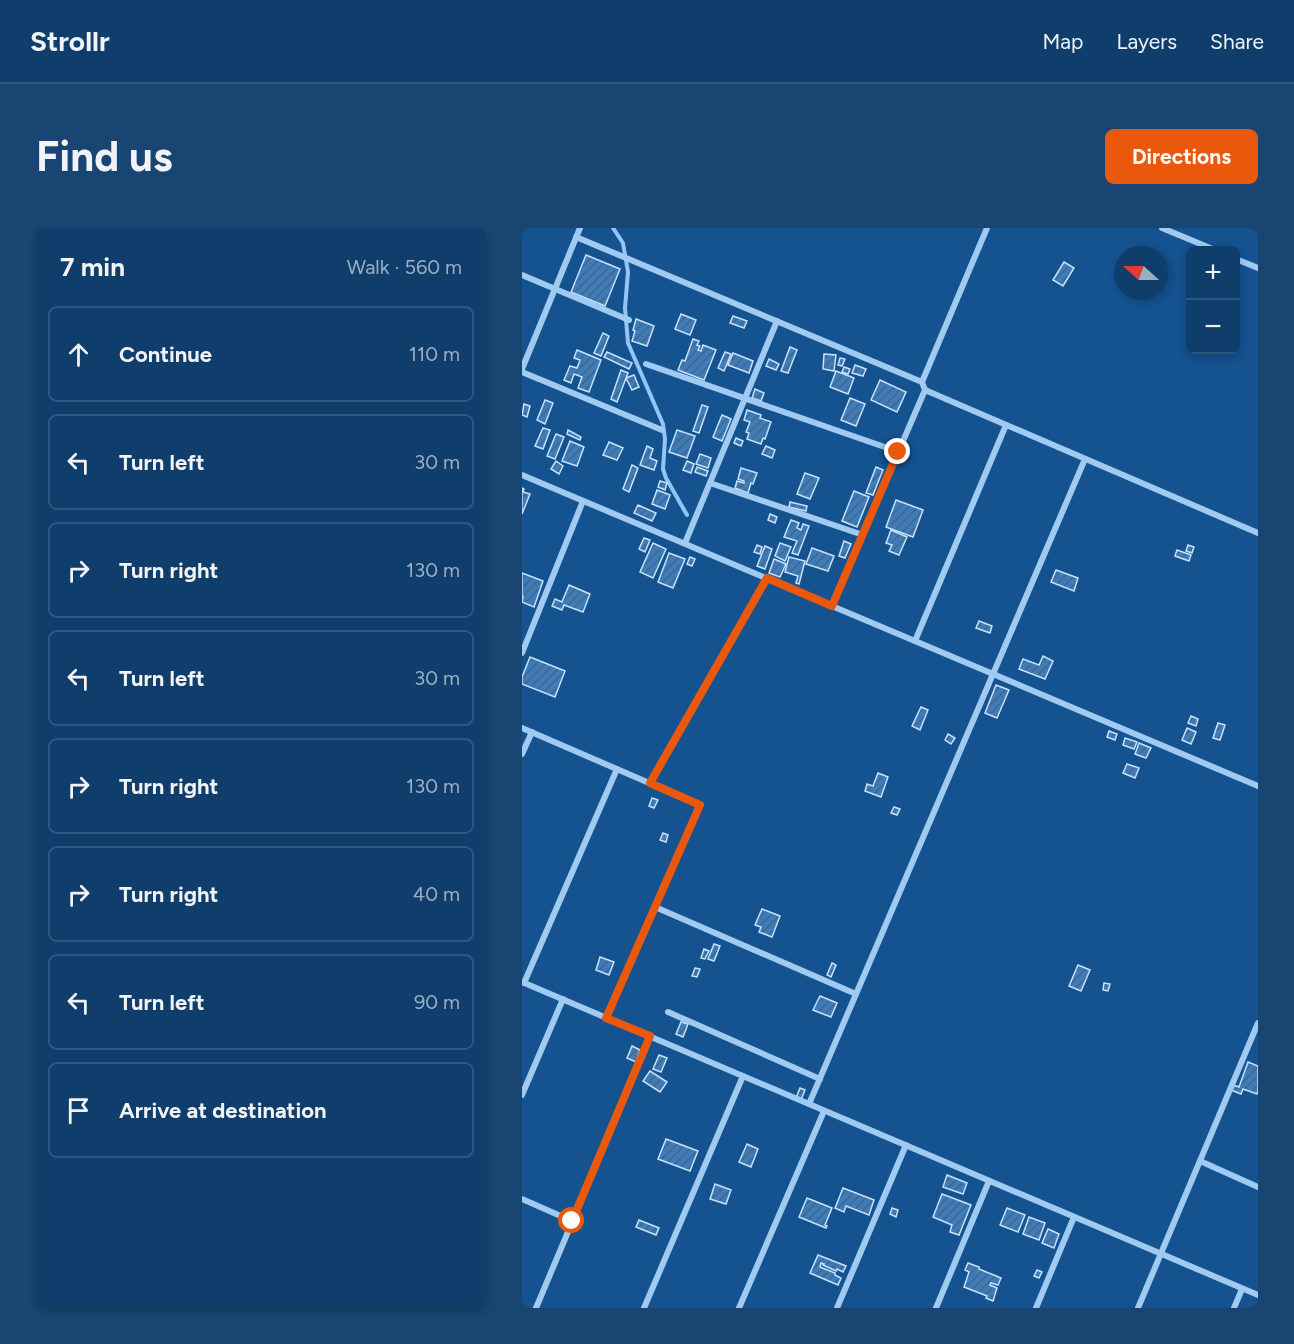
<!DOCTYPE html>
<html lang="en">
<head>
<meta charset="utf-8">
<style>
  body { margin:0; font-family:Figtree,sans-serif; background:#184572; color:#f1f3f6 }
  .controls { position:absolute; right:18px; top:18px; display:grid; overflow:hidden; border-radius:9px; box-shadow:0 3px 9px #0003 }
  .controls button { width:54px; height:54px; display:grid; place-items:center; padding:0; border:0; border-bottom:2px solid #2f577f; background:#0f3e6c; color:#f1f3f6; font:30px sans-serif }
  .compass { position:absolute; left:592px; top:18px; width:54px; height:54px; border-radius:50%; background:#0f3e6c; box-shadow:0 3px 9px #0003; rotate:291deg }
  .stop { position:absolute; width:18px; height:18px; margin:-14px; border:4px solid #ea580c; border-radius:50%; background:#fff }
  .stop.end { background:#ea580c; border-color:#fff; box-shadow:0 2px 6px #0008 }
  .list { margin:0; padding:0; list-style:none }
  h2 { display:flex; justify-content:space-between; align-items:center; height:78px; margin:0; padding:0 24px; font-size:26px }
  h2 small { font-size:20px; font-weight:400; color:#9baec2 }
  .list li { display:grid; grid-template-columns:39px 1fr auto; gap:18px; align-items:center; box-sizing:border-box; height:96px; margin:0 12px 12px; padding:0 12px; border:2px solid #2f577f; border-radius:9px }
  .list b { display:block; font-size:22px; white-space:nowrap }
  .list em { font-size:20px; font-style:normal; color:#9baec2 }
  .icon { flex:none; width:33px; height:33px; fill:none; stroke:currentColor; stroke-width:2; stroke-linecap:round; stroke-linejoin:round }
  .map { position:relative; flex:none; width:736px; height:1080px; overflow:hidden; border-radius:9px }
  header { display:flex; align-items:center; gap:36px; box-sizing:border-box; height:84px; padding:0 30px; background:#0f3e6c; border-bottom:2px solid #2f577f }
  header strong { font-size:28px }
  nav { display:flex; gap:33px; margin-inline-start:auto; font-size:21px }
  .intro { display:flex; align-items:center; justify-content:space-between; box-sizing:border-box; height:144px; padding:0 36px }
  h1 { margin:0; font-size:42px }
  .button { padding:15px 27px; border-radius:9px; background:#ea580c; color:#fff; font-size:21px; font-weight:700 }
  main { display:flex; gap:36px; padding:0 36px }
  aside { flex:1; background:#0f3e6c; border-radius:9px; box-shadow:0 3px 9px #0003 }
  .map>svg:first-child { display:block }
</style>
</head>
<body>
<header>
<strong>Strollr</strong>
<nav><a>Map</a><a>Layers</a><a>Share</a></nav>
</header>
<div class="intro"><h1>Find us</h1><a class="button">Directions</a></div>
<main>
<aside>
<h2>7 min<small>Walk · 560 m</small></h2>
<ul class="list">
<li><svg class="icon" aria-label="ahead" viewBox="0 0 24 24"><path d="M12 20V5M6 11l6-6 6 6"/></svg><div><b>Continue</b></div><em>110 m</em></li>
<li><svg class="icon" aria-label="left" viewBox="0 0 24 24"><path d="M17 20v-9H6M10 6l-5 5 5 5"/></svg><div><b>Turn left</b></div><em>30 m</em></li>
<li><svg class="icon" aria-label="right" viewBox="0 0 24 24"><path d="M7 20v-9h11M14 6l5 5-5 5"/></svg><div><b>Turn right</b></div><em>130 m</em></li>
<li><svg class="icon" aria-label="left" viewBox="0 0 24 24"><path d="M17 20v-9H6M10 6l-5 5 5 5"/></svg><div><b>Turn left</b></div><em>30 m</em></li>
<li><svg class="icon" aria-label="right" viewBox="0 0 24 24"><path d="M7 20v-9h11M14 6l5 5-5 5"/></svg><div><b>Turn right</b></div><em>130 m</em></li>
<li><svg class="icon" aria-label="right" viewBox="0 0 24 24"><path d="M7 20v-9h11M14 6l5 5-5 5"/></svg><div><b>Turn right</b></div><em>40 m</em></li>
<li><svg class="icon" aria-label="left" viewBox="0 0 24 24"><path d="M17 20v-9H6M10 6l-5 5 5 5"/></svg><div><b>Turn left</b></div><em>90 m</em></li>
<li><svg class="icon" aria-label="arrive" viewBox="0 0 24 24"><path d="M6 21V4h12l-3 4 3 4H6"/></svg><div><b>Arrive at destination</b></div></li>
</ul>
</aside>
<div class="map">
<svg width="736" height="1080" viewBox="0 0 736 1080">
  <defs>
    <pattern id="building-hatch" width="6" height="6" patternUnits="userSpaceOnUse" patternTransform="scale(1.5)"><rect width="6" height="6" fill="#3d7cb9"/><path d="M-1 1l2-2M0 6l6-6M5 7l2-2" fill="none" stroke="#468"/></pattern>
  </defs>
  <rect width="100%" height="100%" fill="#145290"/>
  <g fill="none" stroke-linecap="round" stroke-linejoin="round">
    <path stroke="#92c5f4" stroke-width="4" d="M 91,0 L 101,15 L 106,44 L 103,80 L 106,115 L 141,196 L 143,211 L 141,241 L 144,250 L 165,287"/>
  </g>
  <g fill="url(#building-hatch)" stroke="#c7e2fc" stroke-width="1.5">
    <path d="M 64,27 L 98,41 L 83,78 L 49,64 Z"/>
    <path d="M 542,34 L 552,40 L 541,58 L 531,52 Z"/>
    <path d="M 159,86 L 174,92 L 168,107 L 153,101 Z"/>
    <path d="M 211,88 L 225,93 L 222,100 L 208,95 Z"/>
    <path d="M 114,91 L 132,98 L 125,118 L 110,113 L 113,103 L 111,102 Z"/>
    <path d="M 81,105 L 87,108 L 79,128 L 72,125 Z"/>
    <path d="M 171,111 L 177,113 L 175,117 L 178,118 L 176,122 L 179,123 L 181,117 L 194,122 L 182,152 L 156,142 L 160,132 L 163,133 Z"/>
    <path d="M 268,119 L 275,122 L 266,145 L 259,143 Z"/>
    <path d="M 55,122 L 79,132 L 67,164 L 56,160 L 60,149 L 52,146 L 49,155 L 42,152 L 48,138 L 55,140 L 58,132 L 52,130 Z"/>
    <path d="M 85,124 L 110,135 L 107,141 L 82,129 Z"/>
    <path d="M 203,124 L 209,126 L 202,143 L 196,140 Z"/>
    <path d="M 211,125 L 231,133 L 227,145 L 206,137 Z"/>
    <path d="M 302,126 L 314,127 L 312,143 L 301,141 Z"/>
    <path d="M 318,130 L 323,131 L 320,138 L 316,137 Z"/>
    <path d="M 247,131 L 257,136 L 254,142 L 244,138 Z"/>
    <path d="M 333,137 L 344,141 L 341,148 L 330,145 Z"/>
    <path d="M 322,139 L 328,141 L 326,146 L 320,144 Z"/>
    <path d="M 99,142 L 106,145 L 95,174 L 89,171 Z"/>
    <path d="M 314,143 L 332,150 L 326,166 L 308,159 Z"/>
    <path d="M 112,147 L 117,159 L 110,162 L 104,150 Z"/>
    <path d="M 358,152 L 384,164 L 375,184 L 349,172 Z"/>
    <path d="M 233,161 L 242,165 L 239,173 L 230,170 Z"/>
    <path d="M 328,170 L 343,176 L 334,198 L 319,192 Z"/>
    <path d="M 23,172 L 31,175 L 23,196 L 15,192 Z"/>
    <path d="M 2,176 L 8,178 L 5,189 L 0,187 Z"/>
    <path d="M 180,177 L 186,179 L 177,205 L 171,203 Z"/>
    <path d="M 225,182 L 239,187 L 238,190 L 249,194 L 243,211 L 241,210 L 239,216 L 225,211 L 227,205 L 224,204 L 228,194 L 222,192 Z"/>
    <path d="M 200,187 L 209,191 L 200,213 L 191,209 Z"/>
    <path d="M 21,200 L 28,202 L 21,221 L 13,218 Z"/>
    <path d="M 46,202 L 59,209 L 58,212 L 45,206 Z"/>
    <path d="M 155,202 L 173,208 L 165,230 L 147,224 Z"/>
    <path d="M 34,206 L 42,209 L 33,231 L 25,228 Z"/>
    <path d="M 214,210 L 221,213 L 219,218 L 212,215 Z"/>
    <path d="M 48,213 L 62,219 L 55,238 L 40,233 Z"/>
    <path d="M 87,214 L 101,220 L 95,232 L 81,227 Z"/>
    <path d="M 125,218 L 131,221 L 128,230 L 135,233 L 132,242 L 118,237 Z"/>
    <path d="M 244,218 L 253,222 L 250,230 L 240,226 Z"/>
    <path d="M 178,226 L 189,230 L 186,240 L 174,236 Z"/>
    <path d="M 34,233 L 41,238 L 37,246 L 29,241 Z"/>
    <path d="M 165,233 L 172,236 L 169,245 L 161,242 Z"/>
    <path d="M 110,237 L 116,240 L 107,264 L 101,261 Z"/>
    <path d="M 175,239 L 186,243 L 184,248 L 173,244 Z"/>
    <path d="M 354,239 L 361,242 L 351,267 L 344,265 Z"/>
    <path d="M 219,240 L 235,245 L 231,256 L 229,255 L 226,265 L 213,260 L 215,253 L 222,255 L 222,253 L 216,251 Z"/>
    <path d="M 283,245 L 297,250 L 288,271 L 275,266 Z"/>
    <path d="M 138,253 L 145,255 L 143,262 L 136,259 Z"/>
    <path d="M 0,260 L 2,261 L 1,264 L 8,266 L 0,286 Z"/>
    <path d="M 135,262 L 148,267 L 143,281 L 130,276 Z"/>
    <path d="M 332,263 L 347,269 L 335,299 L 320,293 Z"/>
    <path d="M 374,272 L 401,282 L 391,309 L 364,299 Z"/>
    <path d="M 268,274 L 285,278 L 284,283 L 267,279 Z"/>
    <path d="M 116,277 L 134,285 L 130,293 L 112,285 Z"/>
    <path d="M 248,286 L 255,289 L 253,295 L 246,292 Z"/>
    <path d="M 269,292 L 277,295 L 275,300 L 279,302 L 281,296 L 287,298 L 276,327 L 270,325 L 275,313 L 262,309 Z"/>
    <path d="M 369,302 L 385,309 L 377,327 L 367,323 L 370,317 L 364,315 Z"/>
    <path d="M 122,310 L 128,312 L 123,324 L 117,321 Z"/>
    <path d="M 322,313 L 329,316 L 323,330 L 317,328 Z"/>
    <path d="M 131,315 L 144,321 L 131,350 L 118,344 Z"/>
    <path d="M 258,315 L 269,319 L 263,333 L 253,328 Z"/>
    <path d="M 235,317 L 240,319 L 238,326 L 232,324 Z"/>
    <path d="M 666,317 L 672,319 L 670,325 L 664,323 Z"/>
    <path d="M 243,318 L 250,321 L 243,341 L 235,338 Z"/>
    <path d="M 290,320 L 312,328 L 306,343 L 284,336 Z"/>
    <path d="M 655,322 L 669,327 L 667,333 L 653,328 Z"/>
    <path d="M 147,325 L 163,331 L 151,360 L 136,354 Z"/>
    <path d="M 168,329 L 173,331 L 170,338 L 165,336 Z"/>
    <path d="M 267,329 L 283,333 L 277,356 L 274,355 L 276,348 L 263,344 Z"/>
    <path d="M 252,331 L 264,336 L 258,349 L 247,345 Z"/>
    <path d="M 534,342 L 556,350 L 552,363 L 529,354 Z"/>
    <path d="M 0,345 L 21,353 L 12,379 L 0,374 L 1,368 L 0,367 Z"/>
    <path d="M 47,357 L 68,366 L 61,384 L 42,377 L 40,382 L 30,378 L 33,371 L 40,374 Z"/>
    <path d="M 457,393 L 470,398 L 468,405 L 454,400 Z"/>
    <path d="M 521,428 L 531,433 L 523,451 L 497,441 L 501,431 L 517,437 Z"/>
    <path d="M 8,429 L 43,443 L 33,469 L 0,456 L 0,449 Z"/>
    <path d="M 474,457 L 487,462 L 475,490 L 463,485 Z"/>
    <path d="M 399,479 L 406,482 L 398,502 L 390,498 Z"/>
    <path d="M 669,488 L 676,491 L 674,498 L 666,495 Z"/>
    <path d="M 696,495 L 703,497 L 698,512 L 691,510 Z"/>
    <path d="M 665,500 L 674,504 L 669,516 L 660,512 Z"/>
    <path d="M 587,503 L 595,506 L 593,512 L 585,509 Z"/>
    <path d="M 426,506 L 433,510 L 429,516 L 423,512 Z"/>
    <path d="M 603,510 L 615,514 L 612,521 L 601,517 Z"/>
    <path d="M 617,515 L 629,520 L 624,530 L 613,526 Z"/>
    <path d="M 605,536 L 617,540 L 613,550 L 601,545 Z"/>
    <path d="M 356,545 L 366,549 L 359,569 L 343,563 L 345,556 L 351,558 Z"/>
    <path d="M 130,570 L 136,572 L 132,580 L 127,578 Z"/>
    <path d="M 372,579 L 378,581 L 375,587 L 369,585 Z"/>
    <path d="M 141,605 L 146,607 L 144,614 L 138,612 Z"/>
    <path d="M 240,681 L 258,688 L 250,709 L 237,704 L 239,699 L 233,697 Z"/>
    <path d="M 192,716 L 198,718 L 192,733 L 186,731 Z"/>
    <path d="M 182,721 L 187,723 L 183,731 L 179,730 Z"/>
    <path d="M 78,729 L 92,734 L 87,747 L 74,742 Z"/>
    <path d="M 310,735 L 314,737 L 309,749 L 305,747 Z"/>
    <path d="M 556,737 L 568,742 L 559,763 L 547,758 Z"/>
    <path d="M 173,740 L 178,741 L 175,749 L 170,748 Z"/>
    <path d="M 582,755 L 588,756 L 586,763 L 581,762 Z"/>
    <path d="M 298,768 L 315,775 L 309,789 L 291,782 Z"/>
    <path d="M 159,794 L 166,796 L 161,809 L 154,806 Z"/>
    <path d="M 110,818 L 118,822 L 114,834 L 105,830 Z"/>
    <path d="M 137,827 L 145,830 L 139,844 L 131,841 Z"/>
    <path d="M 726,834 L 736,838 L 736,863 L 735,866 L 721,861 L 719,866 L 709,862 L 711,857 L 717,859 Z"/>
    <path d="M 128,843 L 145,854 L 138,864 L 121,853 Z"/>
    <path d="M 278,860 L 283,862 L 279,872 L 274,870 Z"/>
    <path d="M 144,911 L 176,923 L 168,943 L 136,931 Z"/>
    <path d="M 225,916 L 236,921 L 229,939 L 217,934 Z"/>
    <path d="M 425,947 L 445,955 L 441,966 L 421,959 Z"/>
    <path d="M 193,956 L 209,962 L 204,976 L 188,971 Z"/>
    <path d="M 321,960 L 352,972 L 347,987 L 324,978 L 322,984 L 313,980 Z"/>
    <path d="M 420,966 L 449,977 L 437,1007 L 428,1004 L 430,997 L 411,989 Z"/>
    <path d="M 285,970 L 310,980 L 303,997 L 305,998 L 304,1000 L 277,989 Z"/>
    <path d="M 370,980 L 376,982 L 374,989 L 368,986 Z"/>
    <path d="M 485,980 L 503,987 L 496,1004 L 478,997 Z"/>
    <path d="M 507,989 L 523,995 L 517,1012 L 501,1006 Z"/>
    <path d="M 117,992 L 137,1000 L 134,1007 L 114,999 Z"/>
    <path d="M 526,1001 L 537,1006 L 532,1020 L 520,1015 Z"/>
    <path d="M 296,1027 L 324,1038 L 321,1044 L 315,1041 L 314,1043 L 301,1037 L 302,1036 L 299,1035 L 298,1039 L 313,1045 L 313,1047 L 319,1050 L 316,1057 L 288,1045 Z"/>
    <path d="M 446,1035 L 457,1039 L 457,1041 L 479,1050 L 476,1057 L 469,1055 L 468,1057 L 475,1060 L 471,1073 L 464,1070 L 465,1068 L 442,1059 L 447,1044 L 443,1042 Z"/>
    <path d="M 515,1042 L 520,1044 L 517,1050 L 512,1048 Z"/>
  </g>
  <g fill="none" stroke-linecap="round" stroke-linejoin="round">
    <g stroke="#a0caf1" stroke-width="6">
      <path d="M 640,0 L 693,22"/>
      <path d="M 54,9 L 400,154"/>
      <path d="M 714,31 L 736,40"/>
      <path d="M 0,47 L 107,92"/>
      <path d="M 124,136 L 377,224"/>
      <path d="M 0,141 L 58,0"/>
      <path d="M 0,144 L 140,202"/>
      <path d="M 403,162 L 736,305"/>
      <path d="M 0,247 L 736,558"/>
      <path d="M 188,255 L 341,307"/>
      <path d="M 163,315 L 255,93"/>
      <path d="M 310,378 L 403,162 L 400,154 L 465,0"/>
      <path d="M 393,413 L 484,197"/>
      <path d="M 0,425 L 61,273"/>
      <path d="M 0,500 L 178,577 L 84,790"/>
      <path d="M 0,526 L 10,504"/>
      <path d="M 128,555 L 245,350"/>
      <path d="M 133,679 L 334,766"/>
      <path d="M 0,754 L 736,1067"/>
      <path d="M 2,755 L 95,541"/>
      <path d="M 146,784 L 298,851"/>
      <path d="M 0,867 L 41,771"/>
      <path d="M 287,876 L 563,231"/>
      <path d="M 678,933 L 736,959"/>
      <path d="M 0,971 L 50,993"/>
      <path d="M 14,1080 L 128,809"/>
      <path d="M 122,1080 L 221,848"/>
      <path d="M 217,1080 L 302,883"/>
      <path d="M 315,1080 L 384,917"/>
      <path d="M 414,1080 L 467,953"/>
      <path d="M 514,1080 L 552,989"/>
      <path d="M 616,1080 L 736,795"/>
      <path d="M 712,1080 L 720,1061"/>
    </g>
  </g>
  <g fill="none" stroke-linecap="round" stroke-linejoin="round">
    <path stroke="#ea580c" stroke-width="8" d="M 50,993 L 128,808 L 84,790 L 178,577 L 128,555 L 245,350 L 310,378 L 376,224"/>
  </g>
</svg>
<div class="controls">
<button>+</button>
<button>−</button>
</div>
<svg class="compass" viewBox="-18 -18 36 36"><path d="M0-13l5 13h-10z" fill="#e53935"/><path d="M0 13l5-13h-10z" fill="#9baec2"/></svg>
<div class="stop" style="left:50px;top:993px"></div>
<div class="stop end" style="left:376px;top:224px"></div>
</div>
</main>
</body>
</html>
